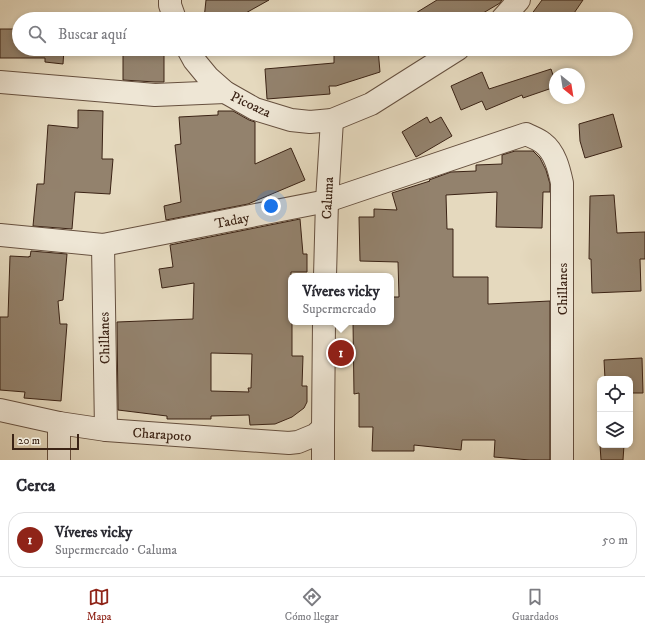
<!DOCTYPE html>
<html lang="es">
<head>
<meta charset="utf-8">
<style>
  body { margin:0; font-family:"IM FELL DW Pica",serif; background:#f2f2f3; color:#2b2b33 }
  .controls { position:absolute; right:12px; bottom:12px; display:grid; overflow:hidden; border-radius:8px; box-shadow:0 2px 6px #0003 }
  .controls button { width:36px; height:36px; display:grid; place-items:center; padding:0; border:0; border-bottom:1px solid #e1e1e2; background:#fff; color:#2b2b33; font:20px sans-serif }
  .compass { position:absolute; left:549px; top:68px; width:36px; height:36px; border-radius:50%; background:#fff; box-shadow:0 2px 6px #0003; rotate:150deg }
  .scale { position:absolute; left:12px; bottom:10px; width:67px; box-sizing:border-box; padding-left:4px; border:2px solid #3b2315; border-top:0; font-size:11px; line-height:14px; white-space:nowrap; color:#3b2315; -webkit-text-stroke:3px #eee6d5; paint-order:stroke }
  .you { position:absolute; left:271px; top:206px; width:14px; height:14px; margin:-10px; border:3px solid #fff; border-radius:50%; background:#1a73e8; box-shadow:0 0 0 6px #1a73e833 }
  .badge { display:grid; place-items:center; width:26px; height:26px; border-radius:50%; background:#8f2418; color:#fff; font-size:13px; font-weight:700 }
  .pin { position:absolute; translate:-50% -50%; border:2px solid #fff; box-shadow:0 1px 4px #0006 }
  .popup { position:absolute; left:288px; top:273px; width:106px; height:52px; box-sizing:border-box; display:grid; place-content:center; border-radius:8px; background:#fff; filter:drop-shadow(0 1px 3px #0005); font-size:13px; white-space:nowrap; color:#7c7c81 }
  .popup b { font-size:15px; color:#2b2b33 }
  .popup::after { content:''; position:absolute; left:50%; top:100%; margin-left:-8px; border:8px solid transparent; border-top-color:#fff }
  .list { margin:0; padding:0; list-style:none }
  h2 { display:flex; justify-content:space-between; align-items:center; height:52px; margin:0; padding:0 16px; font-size:17px }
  h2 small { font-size:13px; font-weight:400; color:#7c7c81 }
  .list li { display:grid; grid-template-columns:26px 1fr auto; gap:12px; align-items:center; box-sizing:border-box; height:56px; margin:0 8px 8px; padding:0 8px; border:1px solid #e1e1e2; border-radius:16px }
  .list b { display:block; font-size:15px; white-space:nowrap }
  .list p { margin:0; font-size:13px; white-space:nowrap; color:#7c7c81 }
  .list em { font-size:13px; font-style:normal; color:#7c7c81 }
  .icon { flex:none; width:22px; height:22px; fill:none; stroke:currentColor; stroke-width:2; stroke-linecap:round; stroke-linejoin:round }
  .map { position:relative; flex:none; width:645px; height:460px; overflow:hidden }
  .search { position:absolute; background:#fff; box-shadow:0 2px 6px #0003; left:12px; right:12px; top:12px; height:44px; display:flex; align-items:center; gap:10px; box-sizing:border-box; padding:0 14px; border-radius:22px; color:#7c7c81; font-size:15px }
  .sheet { height:116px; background:#fff }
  nav { display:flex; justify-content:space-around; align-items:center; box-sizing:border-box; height:56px; border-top:1px solid #e1e1e2; background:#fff; font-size:11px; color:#7c7c81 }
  nav a { display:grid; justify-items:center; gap:2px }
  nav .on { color:#8f2418 }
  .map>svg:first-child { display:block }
</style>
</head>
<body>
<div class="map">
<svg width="645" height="460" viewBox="0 0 645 460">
  <rect width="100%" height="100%" fill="#e5d9be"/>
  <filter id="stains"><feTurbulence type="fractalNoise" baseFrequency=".005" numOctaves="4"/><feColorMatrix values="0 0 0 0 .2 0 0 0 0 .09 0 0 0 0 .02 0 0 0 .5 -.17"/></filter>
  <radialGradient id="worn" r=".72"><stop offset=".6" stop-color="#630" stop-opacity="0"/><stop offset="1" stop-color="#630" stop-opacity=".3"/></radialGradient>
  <g fill="#93826d" stroke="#3b2315" fill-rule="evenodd">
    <path d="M 206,0 L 269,0 L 235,19 L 204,19 Z"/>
    <path d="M 437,0 L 502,0 L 500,3 L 473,19 L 406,19 Z"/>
    <path d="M 542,0 L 583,0 L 570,19 L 528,19 Z"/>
    <path d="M 39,16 L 67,18 L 67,19 L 38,19 Z"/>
    <path d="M 0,29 L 19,29 L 19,49 L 64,49 L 63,64 L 45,62 L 45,58 L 0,58 Z"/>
    <path d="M 123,49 L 164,49 L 164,82 L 155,82 L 123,80 Z"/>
    <path d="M 334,49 L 378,49 L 380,72 L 336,86 L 329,86 L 330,94 L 267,99 L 265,69 L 334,63 Z"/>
    <path d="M 551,69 L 555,81 L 555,87 L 523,98 L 522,95 L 486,110 L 482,101 L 461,110 L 451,86 L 482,72 L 489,89 Z"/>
    <path d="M 78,110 L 103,111 L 102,159 L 113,159 L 110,194 L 75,192 L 72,229 L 33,226 L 37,184 L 44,184 L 48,125 L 78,128 Z"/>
    <path d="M 218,111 L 233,111 L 249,120 L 255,122 L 255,164 L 291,148 L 305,180 L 248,204 L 166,220 L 164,206 L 181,202 L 175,145 L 181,144 L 179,117 L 218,115 Z"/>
    <path d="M 613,114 L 622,147 L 585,158 L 580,141 L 579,124 Z"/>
    <path d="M 427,117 L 430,123 L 441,117 L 452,136 L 416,157 L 402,132 Z"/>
    <path d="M 515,151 L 533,151 L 540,158 L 546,170 L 550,184 L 550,192 L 543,192 L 542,228 L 496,227 L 497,192 L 446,195 L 447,229 L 453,229 L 453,277 L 488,277 L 488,304 L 550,301 L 550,460 L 530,460 L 494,457 L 495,440 L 462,440 L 461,450 L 414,445 L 414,451 L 372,451 L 373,427 L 359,427 L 359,393 L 354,394 L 353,322 L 391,322 L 391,297 L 399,297 L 398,262 L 360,261 L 359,217 L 374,217 L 374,209 L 397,210 L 392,193 L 430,181 L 429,180 L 451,172 L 476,171 L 476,165 L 502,164 L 502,155 Z"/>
    <path d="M 614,195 L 617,233 L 645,232 L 645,259 L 640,259 L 641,291 L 592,293 L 591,259 L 589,259 L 590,196 Z"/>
    <path d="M 300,219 L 303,254 L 307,254 L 307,272 L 291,272 L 291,322 L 292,322 L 292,356 L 303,356 L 302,386 L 307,386 L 307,402 L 304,408 L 292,417 L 275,424 L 250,425 L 249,415 L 211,416 L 211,419 L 167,419 L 167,416 L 118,410 L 117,322 L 193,319 L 194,283 L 162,288 L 159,269 L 173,267 L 170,245 ZM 211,353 L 252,354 L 251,388 L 248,388 L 249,392 L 211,391 Z"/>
    <path d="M 31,251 L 67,254 L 63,300 L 58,301 L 60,324 L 67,324 L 61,401 L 24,398 L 25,392 L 0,390 L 0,317 L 8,317 L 10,256 L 29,257 L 29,256 L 30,257 Z"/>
    <path d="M 642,358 L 643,393 L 630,393 L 630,379 L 605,379 L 604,360 Z"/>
    <path d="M 600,445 L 624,445 L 623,460 L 601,460 Z"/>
  </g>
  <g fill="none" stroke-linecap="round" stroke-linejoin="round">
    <g stroke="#66503f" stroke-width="24">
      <g id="minor">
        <path d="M 170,0 L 170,5 L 175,19"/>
        <path d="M 502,19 L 519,0"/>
        <path d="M 188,49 L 194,60 L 208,77 L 225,92 L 255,109 L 291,120 L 310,122 L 332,120 L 371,104 L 458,49"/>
        <path d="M 0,82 L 155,95 L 225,92"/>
        <path d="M 0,235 L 103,245 L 327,201 L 526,134 C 532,137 538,139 543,143 C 555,152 559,169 562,183 L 562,460"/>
        <path d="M 103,245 L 106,430"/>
        <path d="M 325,276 L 327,201 L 332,120"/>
        <path d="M 0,410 L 59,423 L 106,430 L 289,443 L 298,442 L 315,435 L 323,428"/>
        <path d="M 59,423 L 59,460"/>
        <path d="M 323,460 L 323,428 L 324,322"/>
      </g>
    </g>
    <use href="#minor" stroke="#eee6d5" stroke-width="22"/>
  </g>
  <g text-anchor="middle" stroke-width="3.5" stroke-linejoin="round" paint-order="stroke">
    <g font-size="14" fill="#3b2315" stroke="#eee6d5">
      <text transform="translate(251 104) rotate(25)" y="5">Picoaza</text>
      <text transform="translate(327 198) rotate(-87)" y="5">Caluma</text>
      <text transform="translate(232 220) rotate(-11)" y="5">Taday</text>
      <text transform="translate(562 289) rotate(-90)" y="5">Chillanes</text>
      <text transform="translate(104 338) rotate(-91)" y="5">Chillanes</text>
      <text transform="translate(162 434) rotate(4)" y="5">Charapoto</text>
    </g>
  </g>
  <rect width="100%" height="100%" filter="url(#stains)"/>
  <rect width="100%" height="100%" fill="url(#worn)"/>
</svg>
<div class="controls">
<button><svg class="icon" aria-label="locate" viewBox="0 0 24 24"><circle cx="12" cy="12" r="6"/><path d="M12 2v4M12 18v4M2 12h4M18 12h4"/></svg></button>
<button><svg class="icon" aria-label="layers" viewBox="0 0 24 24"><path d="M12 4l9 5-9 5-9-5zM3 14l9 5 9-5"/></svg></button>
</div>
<svg class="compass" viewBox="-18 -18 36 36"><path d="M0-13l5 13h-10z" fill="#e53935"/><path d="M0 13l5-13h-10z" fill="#7c7c81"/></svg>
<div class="scale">20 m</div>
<div class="you"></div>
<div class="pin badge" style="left:341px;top:353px">1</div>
<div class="popup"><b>Víveres vicky</b>Supermercado</div>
<div class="search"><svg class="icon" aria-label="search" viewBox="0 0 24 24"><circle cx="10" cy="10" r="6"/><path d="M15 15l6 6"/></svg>Buscar aquí</div>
</div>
<section class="sheet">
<h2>Cerca<small></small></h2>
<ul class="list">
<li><span class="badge">1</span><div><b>Víveres vicky</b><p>Supermercado · Caluma</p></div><em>50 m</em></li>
</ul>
</section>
<nav>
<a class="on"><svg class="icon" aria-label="map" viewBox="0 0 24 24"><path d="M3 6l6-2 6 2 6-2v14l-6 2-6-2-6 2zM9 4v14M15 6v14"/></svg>Mapa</a>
<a><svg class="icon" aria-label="directions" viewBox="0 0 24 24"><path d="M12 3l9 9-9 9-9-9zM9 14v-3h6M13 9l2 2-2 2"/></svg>Cómo llegar</a>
<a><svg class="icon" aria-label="saved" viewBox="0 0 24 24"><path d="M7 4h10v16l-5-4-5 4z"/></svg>Guardados</a>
</nav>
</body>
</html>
